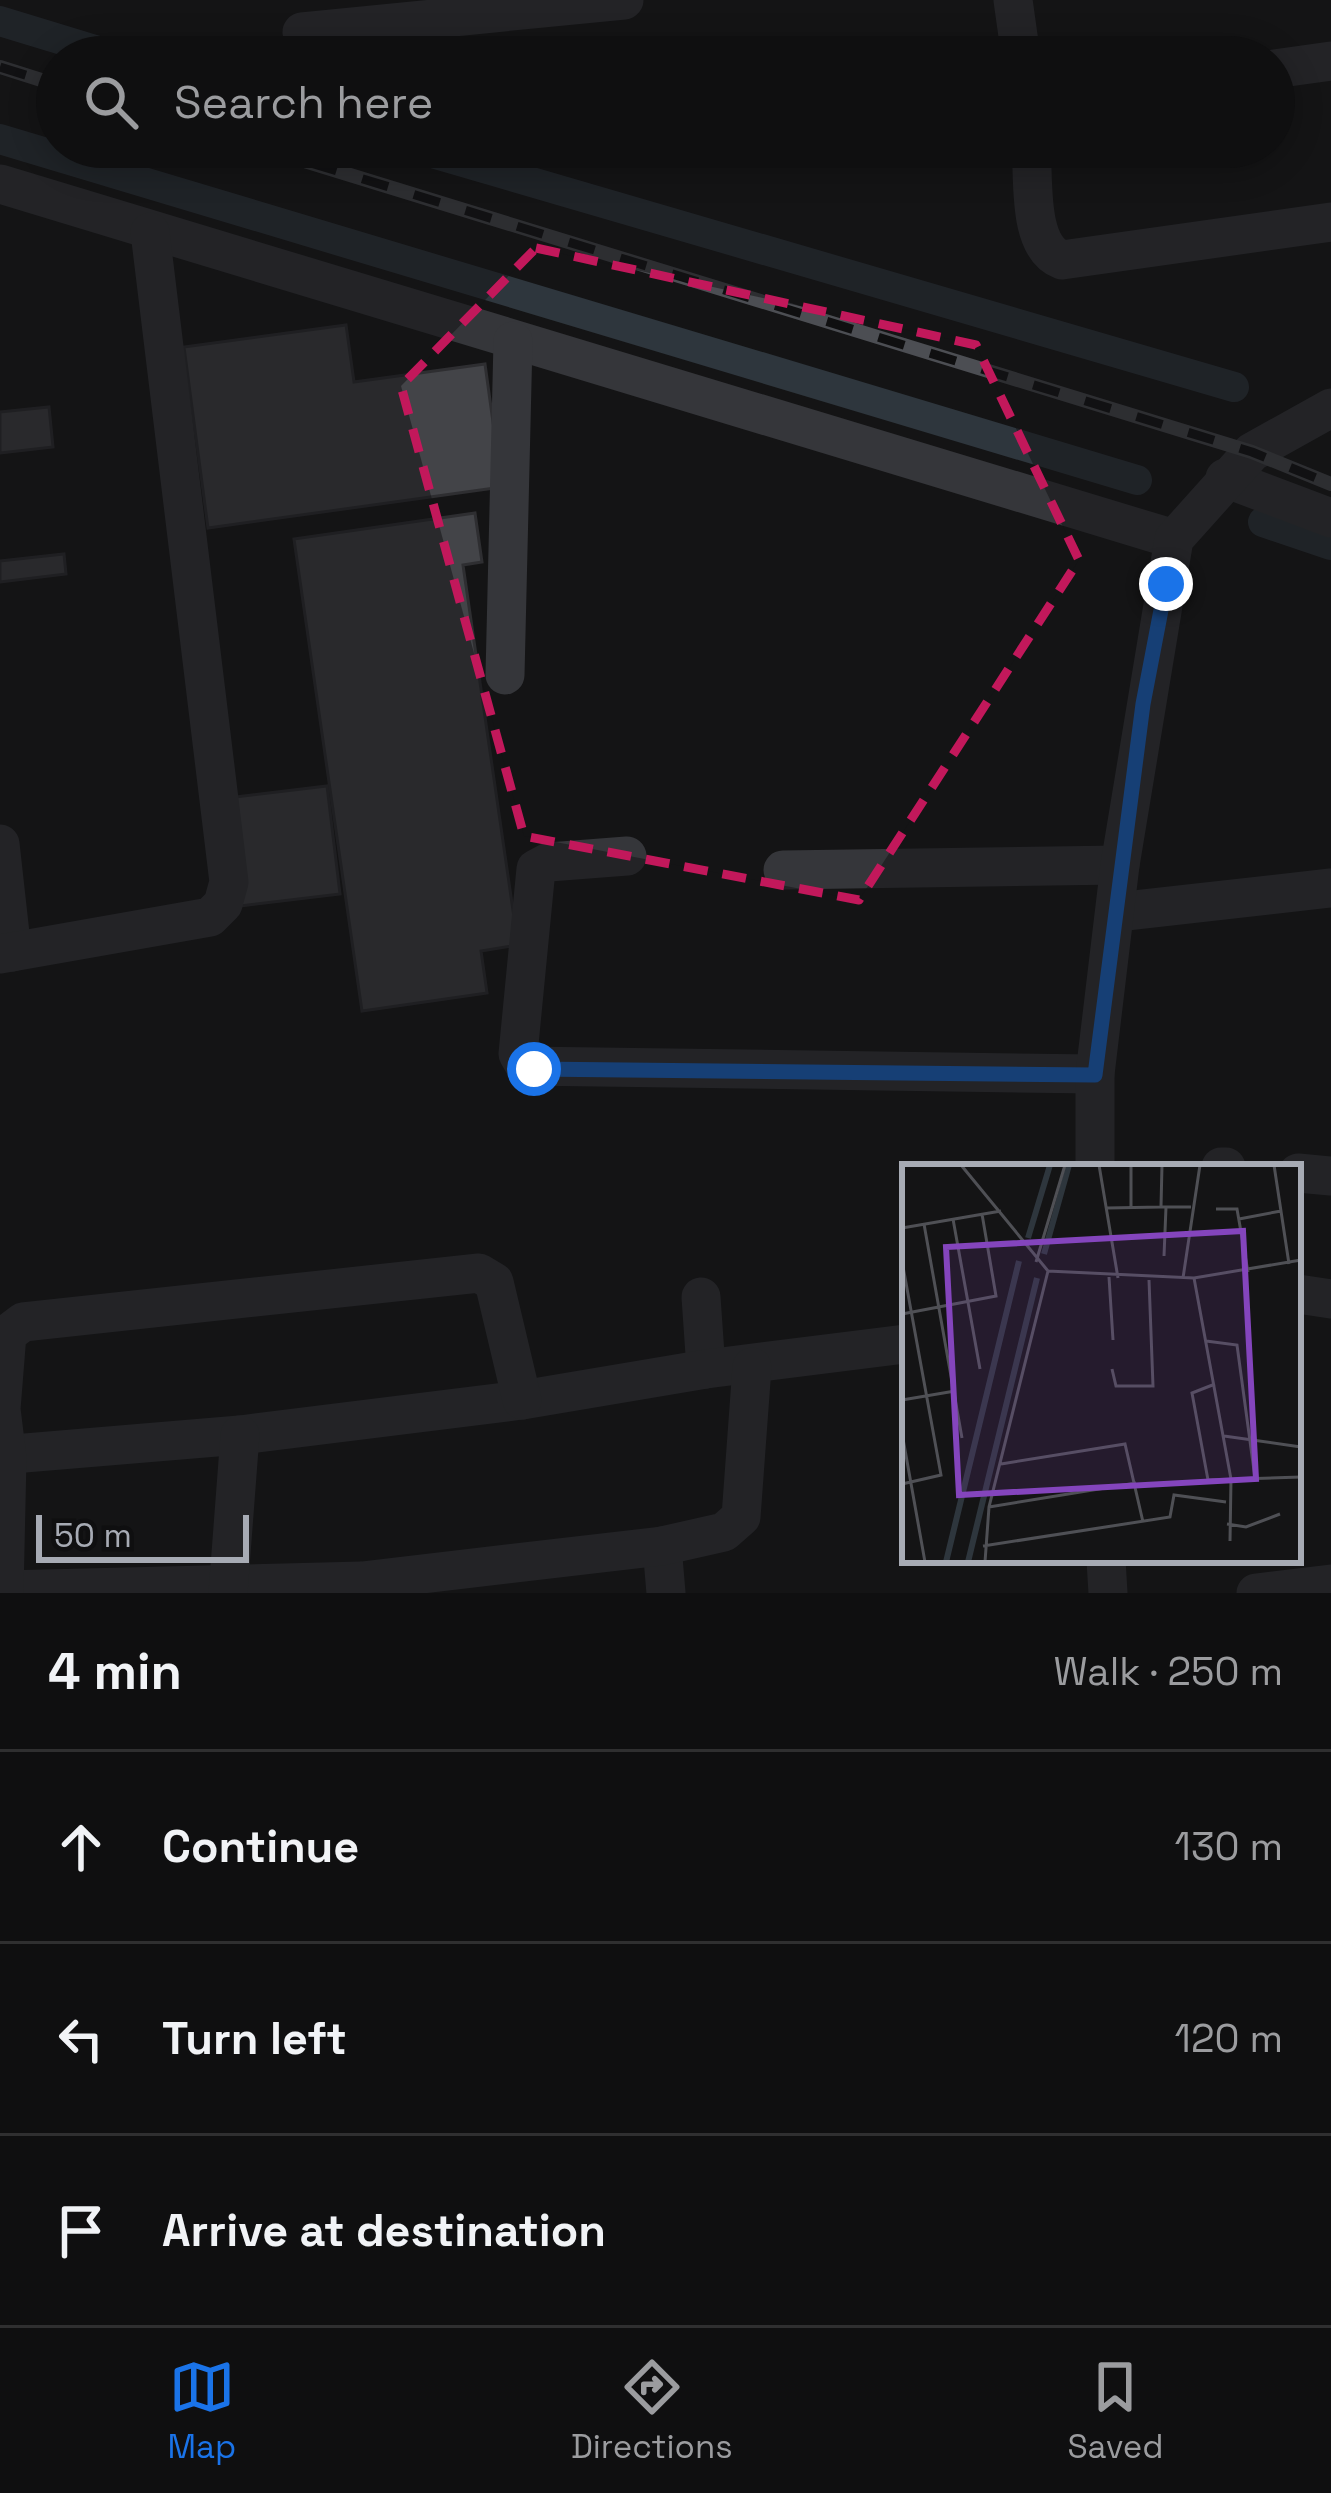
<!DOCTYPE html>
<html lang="en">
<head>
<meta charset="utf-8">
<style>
  body { margin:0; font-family:"Space Grotesk",sans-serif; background:#1d1d1e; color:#f1f3f6 }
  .scale { position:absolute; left:36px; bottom:30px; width:213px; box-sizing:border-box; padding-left:12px; border:6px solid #a7abb4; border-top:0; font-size:33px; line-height:42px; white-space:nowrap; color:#a7abb4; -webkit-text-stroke:9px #0f0f10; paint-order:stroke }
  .stop { position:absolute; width:36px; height:36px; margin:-27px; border:9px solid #1a73e8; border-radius:50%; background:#fff }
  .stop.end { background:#1a73e8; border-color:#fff; box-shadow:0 3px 12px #0008 }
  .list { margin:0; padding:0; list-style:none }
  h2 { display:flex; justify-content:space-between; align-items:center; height:156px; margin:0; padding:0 48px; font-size:51px }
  h2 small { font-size:39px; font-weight:400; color:#9b9c9f }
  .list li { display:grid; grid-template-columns:78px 1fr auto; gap:36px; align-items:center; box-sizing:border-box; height:192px; padding:0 48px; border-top:3px solid #2f2f30 }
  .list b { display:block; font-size:45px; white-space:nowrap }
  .list em { font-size:39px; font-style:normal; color:#9b9c9f }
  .icon { flex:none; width:66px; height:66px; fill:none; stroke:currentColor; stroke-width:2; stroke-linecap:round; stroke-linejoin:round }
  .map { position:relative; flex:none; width:1331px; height:1593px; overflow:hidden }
  .search { position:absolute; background:#0f0f10; box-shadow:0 6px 30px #0003; left:36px; right:36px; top:36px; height:132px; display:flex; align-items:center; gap:30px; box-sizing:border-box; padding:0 42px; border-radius:66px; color:#9b9c9f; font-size:45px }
  .sheet { height:732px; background:#0f0f10 }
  nav { display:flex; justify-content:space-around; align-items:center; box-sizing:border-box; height:168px; border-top:3px solid #2f2f30; background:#0f0f10; font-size:33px; color:#9b9c9f }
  nav a { display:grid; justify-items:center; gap:6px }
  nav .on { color:#1a73e8 }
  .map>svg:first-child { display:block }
</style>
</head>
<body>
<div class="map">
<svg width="1331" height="1593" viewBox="0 0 1331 1593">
  <rect width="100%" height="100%" fill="#141415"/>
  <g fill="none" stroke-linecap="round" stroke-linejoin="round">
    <g stroke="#2e363d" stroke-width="30">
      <path d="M 0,21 L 118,57"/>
      <path d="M 0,139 L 1137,480"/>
      <path d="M 412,147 L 1234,387"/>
      <path d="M 1263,522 L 1331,545"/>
    </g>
  </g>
  <g fill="#434448" stroke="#2e2e31" stroke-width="3">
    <path d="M 346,325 L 354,382 L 485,364 L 502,487 L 208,528 L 184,347 Z"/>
    <path d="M 49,407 L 53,447 L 0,453 L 0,412 Z"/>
    <path d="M 475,513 L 482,562 L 463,565 L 518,945 L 481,951 L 487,993 L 362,1011 L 294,539 Z"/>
    <path d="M 64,554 L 66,574 L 0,582 L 0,561 Z"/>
    <path d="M 327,786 L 340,894 L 240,906 L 227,798 Z"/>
  </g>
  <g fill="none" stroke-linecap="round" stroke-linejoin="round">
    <g stroke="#35363a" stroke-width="39">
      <path d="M 1013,0 L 1021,57"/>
      <path d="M 302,32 L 624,0"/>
      <path d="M 1274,69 L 1331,61"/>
      <path d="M 1031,147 C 1034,179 1027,247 1062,260 L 1331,222"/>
      <path d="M 0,184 L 1174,539"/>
      <path d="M 1225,478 L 1331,518"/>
      <path d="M 505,675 L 513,341"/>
      <path d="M 0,844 L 12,952"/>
      <path d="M 627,856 L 549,862 L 536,869 L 518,1054 L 525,1066 L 1095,1074"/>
      <path d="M 783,870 L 1120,865"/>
      <path d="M 1117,912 L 1331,888"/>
      <path d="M 0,954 L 210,917 L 223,904 L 229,882 L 150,232"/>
      <path d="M 1095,1167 L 1095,1074 L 1120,865 L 1174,539 L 1252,452 L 1331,408"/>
      <path d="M 1221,1167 L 1226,1167"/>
      <path d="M 1298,1173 L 1331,1176"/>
      <path d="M 1298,1294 L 1331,1299"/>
      <path d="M 701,1297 L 706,1369"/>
      <path d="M 0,1455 L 240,1435 L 522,1400 L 706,1369 L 905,1344"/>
      <path d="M 662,1546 L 666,1593"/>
      <path d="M 1106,1560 L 1108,1593"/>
      <path d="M 4,1590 L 362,1581 L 662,1546 L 724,1532 L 741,1517 L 752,1367"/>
      <path d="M 4,1593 L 7,1458 L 1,1409 L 7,1334 L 23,1322 L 479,1273 L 494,1282 L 522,1400"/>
      <path d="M 228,1593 L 240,1435"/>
      <path d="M 1256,1593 L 1331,1584"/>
    </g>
    <g stroke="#4c4e53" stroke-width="14">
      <g id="rail">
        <path d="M 0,67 L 57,85"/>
        <path d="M 259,147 L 1252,452 L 1331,484"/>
      </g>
    </g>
    <use href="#rail" stroke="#0f0f10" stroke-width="9" stroke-dasharray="27" stroke-linecap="butt"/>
  </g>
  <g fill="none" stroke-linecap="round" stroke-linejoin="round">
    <path stroke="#1a73e8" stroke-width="15" d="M 534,1069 L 1095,1075 L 1143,704 L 1166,584"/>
  </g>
  <path d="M0 0H1331V1593H0ZM 536,248 L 976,345 L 1079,560 L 859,900 L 524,836 L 401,386 Z" fill="#141415" fill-opacity=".55" fill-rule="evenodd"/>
  <path fill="none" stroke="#c2185b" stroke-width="9" stroke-dasharray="24 15" stroke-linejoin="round" d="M 536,248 L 976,345 L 1079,560 L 859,900 L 524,836 L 401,386 Z"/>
  <g transform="translate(902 1164)">
    <rect width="399" height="399" fill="#141415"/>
    <path fill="none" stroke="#2e363d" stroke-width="6" d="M 126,74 L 148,1M 142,90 L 167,1M 44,398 L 117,97M 66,398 L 135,114"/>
    <path fill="none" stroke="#4f5055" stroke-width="3" d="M 59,1 L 146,107 L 292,114 L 399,96M 197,1 L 216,114M 260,1 L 259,43 L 289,43M 372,1 L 387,100M 229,43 L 229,1M 205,44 L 259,43M 314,45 L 335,45 L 346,108M 51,55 L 78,205M 337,55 L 379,47M 22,60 L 60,274M 0,64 L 99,47M 262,92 L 264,43M 0,97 L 39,311 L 0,320M 134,98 L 163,1M 207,113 L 211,176M 281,114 L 298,1M 292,114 L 329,315 L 328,377M 0,150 L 94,132 L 80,50M 304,177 L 335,181 L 353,314M 210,205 L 214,222 L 251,222 L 247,116M 313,220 L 290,229 L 306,316 L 399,313M 0,236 L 53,227M 0,269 L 23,398M 322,272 L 399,283M 99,300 L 223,280 L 241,358M 87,343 L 234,319M 325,360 L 344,363 L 378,350M 81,382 L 268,353 L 272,331 L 324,338M 83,398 L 87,343 L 146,107"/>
    <path fill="#8445bd" fill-opacity="0.15" stroke="#8445bd" stroke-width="6" d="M 341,67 L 354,315 L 57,331 L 44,83 Z"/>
    <rect width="399" height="399" fill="none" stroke="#a7abb4" stroke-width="6"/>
  </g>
</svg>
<div class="scale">50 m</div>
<div class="stop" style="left:534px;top:1069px"></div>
<div class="stop end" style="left:1166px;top:584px"></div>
<div class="search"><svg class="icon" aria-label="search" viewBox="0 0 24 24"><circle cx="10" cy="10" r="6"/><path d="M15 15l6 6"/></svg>Search here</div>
</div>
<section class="sheet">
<h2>4 min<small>Walk · 250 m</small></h2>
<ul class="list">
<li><svg class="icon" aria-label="ahead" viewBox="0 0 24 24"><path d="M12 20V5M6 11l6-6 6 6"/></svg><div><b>Continue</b></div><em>130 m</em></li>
<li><svg class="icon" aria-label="left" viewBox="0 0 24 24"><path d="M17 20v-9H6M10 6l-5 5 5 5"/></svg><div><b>Turn left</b></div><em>120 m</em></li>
<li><svg class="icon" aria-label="arrive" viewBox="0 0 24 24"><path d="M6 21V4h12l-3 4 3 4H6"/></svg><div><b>Arrive at destination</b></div></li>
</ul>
</section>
<nav>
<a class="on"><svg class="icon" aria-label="map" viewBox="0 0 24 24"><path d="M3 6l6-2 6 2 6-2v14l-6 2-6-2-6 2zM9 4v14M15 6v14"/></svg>Map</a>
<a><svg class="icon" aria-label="directions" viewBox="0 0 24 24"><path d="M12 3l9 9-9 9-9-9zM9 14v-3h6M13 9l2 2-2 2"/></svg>Directions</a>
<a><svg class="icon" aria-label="saved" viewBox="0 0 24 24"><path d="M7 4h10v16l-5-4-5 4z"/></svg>Saved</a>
</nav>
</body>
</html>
